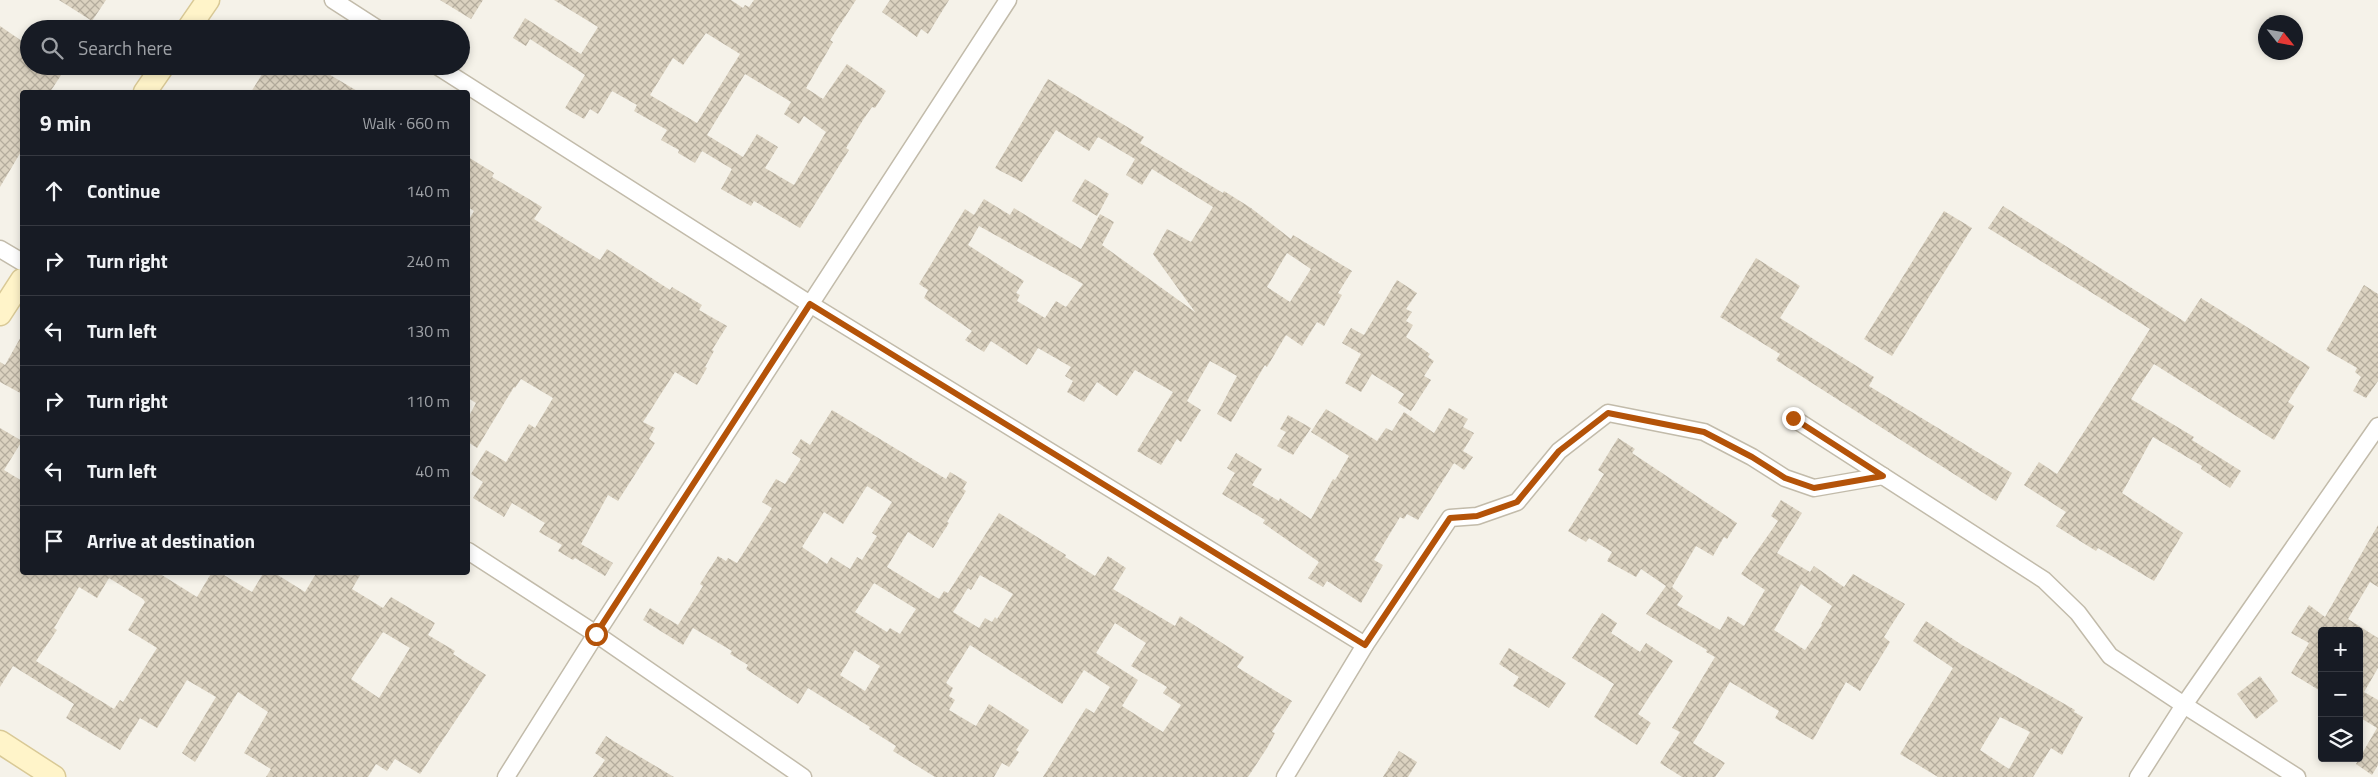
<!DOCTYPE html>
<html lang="en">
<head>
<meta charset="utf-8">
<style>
  body { margin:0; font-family:"Titillium Web",sans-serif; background:#242831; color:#f1f3f6 }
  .controls { position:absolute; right:15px; bottom:15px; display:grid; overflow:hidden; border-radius:5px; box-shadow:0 2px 8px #0003 }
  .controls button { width:45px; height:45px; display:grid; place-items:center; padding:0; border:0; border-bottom:1px solid #363941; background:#171b24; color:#f1f3f6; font:25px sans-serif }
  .compass { position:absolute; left:2258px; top:15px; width:45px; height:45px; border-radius:50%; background:#171b24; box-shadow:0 2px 8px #0003; rotate:121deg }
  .stop { position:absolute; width:15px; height:15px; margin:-11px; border:4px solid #b45309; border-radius:50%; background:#fff }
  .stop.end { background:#b45309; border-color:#fff; box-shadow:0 1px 5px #0008 }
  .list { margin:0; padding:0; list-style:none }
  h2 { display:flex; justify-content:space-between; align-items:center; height:65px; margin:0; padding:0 20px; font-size:21px }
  h2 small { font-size:16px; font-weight:400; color:#9ea1a6 }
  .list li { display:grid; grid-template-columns:32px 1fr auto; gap:15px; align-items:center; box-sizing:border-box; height:70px; padding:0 20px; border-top:1px solid #363941 }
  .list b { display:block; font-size:19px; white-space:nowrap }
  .list em { font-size:16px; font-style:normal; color:#9ea1a6 }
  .icon { flex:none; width:28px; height:28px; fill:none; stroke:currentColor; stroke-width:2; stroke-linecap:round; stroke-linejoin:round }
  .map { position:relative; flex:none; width:2378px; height:777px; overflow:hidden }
  .search { position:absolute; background:#171b24; box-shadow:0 2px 8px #0003; left:20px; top:20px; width:450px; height:55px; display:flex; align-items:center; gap:12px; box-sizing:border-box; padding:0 18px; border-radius:28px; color:#9ea1a6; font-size:19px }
  .panel { position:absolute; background:#171b24; box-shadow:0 2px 8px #0003; left:20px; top:90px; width:450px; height:485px; border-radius:5px }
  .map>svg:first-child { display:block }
</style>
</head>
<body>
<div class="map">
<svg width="2378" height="777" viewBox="0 0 2378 777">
  <defs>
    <pattern id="building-cross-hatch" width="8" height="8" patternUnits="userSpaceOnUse" patternTransform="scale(1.25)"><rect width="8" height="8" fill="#dbd2c0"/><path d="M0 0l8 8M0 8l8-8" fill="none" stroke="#b4ac9d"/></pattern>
  </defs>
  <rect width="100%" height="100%" fill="#f5f2e9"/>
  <g fill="url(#building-cross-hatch)" fill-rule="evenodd">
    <path d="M 59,0 L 106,0 L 92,21 Z"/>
    <path d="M 440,0 L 483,0 L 471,19 Z"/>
    <path d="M 554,0 L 731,0 L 743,8 L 745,5 L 749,7 L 754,0 L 856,0 L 830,40 L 833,42 L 806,88 L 823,99 L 847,64 L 886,91 L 875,108 L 872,107 L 863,120 L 846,148 L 849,150 L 800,228 L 754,201 L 751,206 L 721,189 L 732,169 L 702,151 L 695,163 L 678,153 L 679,150 L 661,140 L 667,130 L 634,111 L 637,105 L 612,91 L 598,114 L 590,109 L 584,119 L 565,108 L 585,75 L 530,39 L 526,46 L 513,38 L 525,18 L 581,54 L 598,27 ZM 706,33 L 740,54 L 697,123 L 650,95 L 673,58 L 683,65 ZM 745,74 L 791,102 L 784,114 L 799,124 L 804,116 L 826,132 L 794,185 L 765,168 L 778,147 L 757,134 L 743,157 L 707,135 Z"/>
    <path d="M 890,0 L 949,0 L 928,34 L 921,29 L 917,37 L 882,12 Z"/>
    <path d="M 0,26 L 29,46 L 29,66 L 67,66 L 50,92 L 22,92 L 22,150 L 0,187 Z"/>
    <path d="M 267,66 L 315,66 L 359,92 L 251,92 Z"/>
    <path d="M 1048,79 L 1144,137 L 1140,143 L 1223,193 L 1224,191 L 1251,208 L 1291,239 L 1293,235 L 1352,271 L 1338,293 L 1342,295 L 1324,326 L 1317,322 L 1302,346 L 1286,335 L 1267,367 L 1265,365 L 1231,422 L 1217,414 L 1237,376 L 1210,361 L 1187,401 L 1201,410 L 1181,442 L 1177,439 L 1161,465 L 1137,451 L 1173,392 L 1135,370 L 1117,396 L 1097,382 L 1084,402 L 1067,392 L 1073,381 L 1065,376 L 1071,367 L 1038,348 L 1027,365 L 991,341 L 984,352 L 965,340 L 972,331 L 924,298 L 928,290 L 919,284 L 965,209 L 974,215 L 984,199 L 1010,215 L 1014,208 L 1081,249 L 1100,214 L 1114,222 L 1102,245 L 1195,312 L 1153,254 L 1167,229 L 1191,242 L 1213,207 L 1152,169 L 1142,185 L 1126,175 L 1135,159 L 1098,137 L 1089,151 L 1056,130 L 1022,182 L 995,168 ZM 979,226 L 1083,284 L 1066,307 L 1056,301 L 1045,318 L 1017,301 L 1020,295 L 1016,293 L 1024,281 L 968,245 ZM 1287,253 L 1311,269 L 1290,302 L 1267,287 Z"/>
    <path d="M 468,157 L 494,173 L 492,177 L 542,207 L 534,219 L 564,238 L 600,260 L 607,249 L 670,290 L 672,287 L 702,305 L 699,310 L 727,326 L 712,350 L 714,351 L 705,367 L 707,368 L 697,385 L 675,372 L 643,422 L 655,428 L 649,439 L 655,443 L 618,501 L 608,495 L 581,544 L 613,563 L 605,576 L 575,558 L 573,560 L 558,551 L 562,545 L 539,532 L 545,523 L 512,503 L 504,517 L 473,498 L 483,482 L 471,474 L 486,450 L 506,462 L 529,424 L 535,428 L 553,398 L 521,379 L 515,388 L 514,387 L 477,448 L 468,442 L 468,418 L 476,403 L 468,398 L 468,221 L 474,211 L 468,207 Z"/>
    <path d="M 1085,179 L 1109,194 L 1097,216 L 1072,201 Z"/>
    <path d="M 2003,206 L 2185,322 L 2201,298 L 2310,367 L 2288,402 L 2294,406 L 2274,440 L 2154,364 L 2131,399 L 2194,437 L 2192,440 L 2241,471 L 2230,488 L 2201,469 L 2202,466 L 2153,437 L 2122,493 L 2183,533 L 2154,581 L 2098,548 L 2096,551 L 2056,526 L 2066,512 L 2024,485 L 2039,462 L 2057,474 L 2150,329 L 1988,228 Z"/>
    <path d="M 1944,211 L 1972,228 L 1892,356 L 1864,339 Z"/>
    <path d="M 1756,258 L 1800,286 L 1780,318 L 1874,377 L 1869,386 L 2012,473 L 1996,501 L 1776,360 L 1780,354 L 1720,317 Z"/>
    <path d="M 1397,280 L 1417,293 L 1406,309 L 1412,312 L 1406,321 L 1413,325 L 1406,337 L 1430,354 L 1428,357 L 1434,361 L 1424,376 L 1431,380 L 1411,411 L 1398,403 L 1404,394 L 1372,374 L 1361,392 L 1345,383 L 1361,354 L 1342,343 L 1351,328 L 1364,335 Z"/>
    <path d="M 2364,285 L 2378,294 L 2378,381 L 2366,398 L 2353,391 L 2361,377 L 2355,372 L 2357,368 L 2326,350 Z"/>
    <path d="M 22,335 L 22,394 L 0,382 L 0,362 L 5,365 Z"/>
    <path d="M 1449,408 L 1468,419 L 1463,427 L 1474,433 L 1463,451 L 1473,457 L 1464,470 L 1454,463 L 1418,520 L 1407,514 L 1404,519 L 1400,517 L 1374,560 L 1383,565 L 1361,603 L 1327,581 L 1323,587 L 1308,578 L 1319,562 L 1263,523 L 1265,520 L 1222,494 L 1235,473 L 1227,468 L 1236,453 L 1262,469 L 1252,485 L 1279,501 L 1280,498 L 1311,519 L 1333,479 L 1335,480 L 1349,456 L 1311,432 L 1326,409 L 1377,441 L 1386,428 L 1392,431 L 1404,412 L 1434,433 Z"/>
    <path d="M 832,410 L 946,479 L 950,472 L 967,482 L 963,489 L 966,491 L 947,522 L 949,523 L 933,548 L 908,532 L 887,567 L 939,599 L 944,591 L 948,593 L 999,513 L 1066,555 L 1065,557 L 1095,576 L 1108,556 L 1126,568 L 1113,589 L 1175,626 L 1180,616 L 1244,657 L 1237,667 L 1292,701 L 1272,732 L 1275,733 L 1267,748 L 1248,777 L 1043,777 L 1086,708 L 1094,713 L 1110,687 L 1084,670 L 1062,704 L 970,645 L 946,683 L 953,688 L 949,696 L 955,700 L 949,710 L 976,726 L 989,704 L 1029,730 L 1016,750 L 1019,752 L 1009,767 L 1002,763 L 994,777 L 935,777 L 893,751 L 896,746 L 869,729 L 870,727 L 808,688 L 798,704 L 746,669 L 748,665 L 730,654 L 732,651 L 693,628 L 683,645 L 643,620 L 650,608 L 678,625 L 703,586 L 700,584 L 718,556 L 726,561 L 728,558 L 737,563 L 772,508 L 762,502 L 776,479 L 785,484 L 801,459 L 792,453 L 801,439 L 810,445 ZM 867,486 L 892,502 L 872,533 L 877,536 L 862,560 L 857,557 L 850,569 L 831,557 L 827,564 L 802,547 L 824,512 L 843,524 ZM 980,575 L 1013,594 L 997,619 L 995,617 L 992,622 L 985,618 L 979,628 L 953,612 L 968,588 L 971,590 ZM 874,583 L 916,609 L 900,634 L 890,628 L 887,632 L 855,612 ZM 1115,623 L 1146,643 L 1131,666 L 1167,687 L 1163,693 L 1181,705 L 1163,732 L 1122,706 L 1138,680 L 1096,653 ZM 855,650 L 880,666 L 865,691 L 840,675 Z"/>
    <path d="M 1288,415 L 1311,428 L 1293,455 L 1277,446 L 1286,432 L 1280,429 Z"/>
    <path d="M 0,428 L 22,441 L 4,470 L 22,481 L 22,572 L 157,572 L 197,597 L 212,572 L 219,572 L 252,592 L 264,572 L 273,572 L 305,592 L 317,572 L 362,572 L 352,589 L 383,608 L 391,597 L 435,623 L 428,635 L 455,651 L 453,654 L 486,675 L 420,774 L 395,759 L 387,771 L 376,764 L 368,777 L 266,777 L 271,769 L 244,753 L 268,712 L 238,692 L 195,762 L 182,753 L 216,697 L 187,680 L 157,728 L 140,718 L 120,750 L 66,718 L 74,704 L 13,666 L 0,687 ZM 109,578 L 143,599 L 145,602 L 128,630 L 157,648 L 123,702 L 120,700 L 114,709 L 36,661 L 57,630 L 54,628 L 79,587 L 97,598 ZM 383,632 L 410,648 L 379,698 L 351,679 Z"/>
    <path d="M 1618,438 L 1635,449 L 1632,453 L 1737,523 L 1727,539 L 1724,537 L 1713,556 L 1696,546 L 1672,587 L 1683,596 L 1677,605 L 1720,630 L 1728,616 L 1744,626 L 1765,590 L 1741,574 L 1778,521 L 1771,516 L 1781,500 L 1802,513 L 1777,553 L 1810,572 L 1814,566 L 1844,587 L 1853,574 L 1905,604 L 1884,637 L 1890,642 L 1860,691 L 1846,682 L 1813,740 L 1775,718 L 1779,711 L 1730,682 L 1693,743 L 1725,763 L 1715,777 L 1682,777 L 1660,763 L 1680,732 L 1672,728 L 1715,657 L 1706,652 L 1707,650 L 1646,614 L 1666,586 L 1641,569 L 1636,577 L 1607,561 L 1612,552 L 1589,538 L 1586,542 L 1568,531 L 1604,474 L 1598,470 ZM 1801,584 L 1832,606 L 1821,624 L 1822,625 L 1805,650 L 1774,630 Z"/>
    <path d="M 2378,525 L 2378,587 L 2370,582 L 2348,619 L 2378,638 L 2378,668 L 2364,692 L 2378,700 L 2378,765 L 2372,775 L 2356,764 L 2377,728 L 2359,717 L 2359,631 L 2322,631 L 2322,692 L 2291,673 L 2309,643 L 2291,633 L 2309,605 L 2325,617 Z"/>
    <path d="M 1602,613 L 1617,623 L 1611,633 L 1640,652 L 1646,643 L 1673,661 L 1638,714 L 1651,723 L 1637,745 L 1594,717 L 1614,684 L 1572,658 Z"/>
    <path d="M 1926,621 L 1962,645 L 2075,710 L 2074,712 L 2083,717 L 2062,755 L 2051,748 L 2033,777 L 1938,777 L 1900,754 L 1953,668 L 1913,641 ZM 2000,717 L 2030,732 L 2009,769 L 1980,750 Z"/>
    <path d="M 1509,648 L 1566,683 L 1549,708 L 1513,686 L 1519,677 L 1499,664 Z"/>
    <path d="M 2260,676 L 2278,701 L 2256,719 L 2237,694 Z"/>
    <path d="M 606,736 L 615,742 L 674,777 L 593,777 L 605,760 L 595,753 Z"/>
    <path d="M 1399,751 L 1417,762 L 1408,777 L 1383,777 Z"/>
  </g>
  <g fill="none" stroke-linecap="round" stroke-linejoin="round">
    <g stroke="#c2bbaa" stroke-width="19">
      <g id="street">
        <path d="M 333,0 L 378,29"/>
        <path d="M 437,66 L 810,304 L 1365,645"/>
        <path d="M 0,249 L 22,262"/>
        <path d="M 1793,418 L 2044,580 L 2078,613 L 2110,656 L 2184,705 L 2297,777"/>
        <path d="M 468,551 L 596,634 L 803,777"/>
        <path d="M 506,777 L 596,634 L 1008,0"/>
        <path d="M 1285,777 L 1365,645 L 1450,518 L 1477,516 L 1517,502 L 1559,451 L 1608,413 L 1704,432 L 1752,457 L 1785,478 L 1814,488 L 1883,476"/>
        <path d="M 2138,777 L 2184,705 L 2378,426"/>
      </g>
    </g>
    <g stroke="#d9c996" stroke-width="25">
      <g id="secondary">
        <path d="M 188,29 L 208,0"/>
        <path d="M 145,92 L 163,66"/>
        <path d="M 0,314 L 22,280"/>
        <path d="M 0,742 L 54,777"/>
      </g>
    </g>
    <use href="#street" stroke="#fff" stroke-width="16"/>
    <use href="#secondary" stroke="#fff4c9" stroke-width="22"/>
  </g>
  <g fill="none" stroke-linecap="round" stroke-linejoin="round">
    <path stroke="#b45309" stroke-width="6" d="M 596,634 L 810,304 L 1365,645 L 1450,518 L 1477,516 L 1517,502 L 1559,451 L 1608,413 L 1704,432 L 1752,457 L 1785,478 L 1814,488 L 1883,476 L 1793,418"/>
  </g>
</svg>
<div class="controls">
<button>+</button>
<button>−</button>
<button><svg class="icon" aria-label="layers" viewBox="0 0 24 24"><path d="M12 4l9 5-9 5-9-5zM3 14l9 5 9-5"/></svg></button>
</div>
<svg class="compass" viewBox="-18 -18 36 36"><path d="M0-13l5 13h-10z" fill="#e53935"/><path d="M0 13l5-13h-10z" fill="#9ea1a6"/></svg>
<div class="stop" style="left:596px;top:634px"></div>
<div class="stop end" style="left:1793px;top:418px"></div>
<div class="search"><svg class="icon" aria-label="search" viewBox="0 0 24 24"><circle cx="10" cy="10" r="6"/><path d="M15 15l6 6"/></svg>Search here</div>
<section class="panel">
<h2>9 min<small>Walk · 660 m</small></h2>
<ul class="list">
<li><svg class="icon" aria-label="ahead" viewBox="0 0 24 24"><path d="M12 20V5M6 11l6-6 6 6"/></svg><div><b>Continue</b></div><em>140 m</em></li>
<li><svg class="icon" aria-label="right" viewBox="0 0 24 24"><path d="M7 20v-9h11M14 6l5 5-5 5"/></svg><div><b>Turn right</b></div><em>240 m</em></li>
<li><svg class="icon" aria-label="left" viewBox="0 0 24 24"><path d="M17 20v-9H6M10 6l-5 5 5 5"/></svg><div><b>Turn left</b></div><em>130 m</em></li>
<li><svg class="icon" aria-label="right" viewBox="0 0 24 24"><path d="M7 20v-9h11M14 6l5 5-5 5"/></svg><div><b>Turn right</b></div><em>110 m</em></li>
<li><svg class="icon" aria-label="left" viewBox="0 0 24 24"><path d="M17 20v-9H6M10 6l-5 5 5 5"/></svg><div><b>Turn left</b></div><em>40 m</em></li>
<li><svg class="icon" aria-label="arrive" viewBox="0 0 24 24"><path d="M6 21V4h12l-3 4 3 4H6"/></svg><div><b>Arrive at destination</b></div></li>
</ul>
</section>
</div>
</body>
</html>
